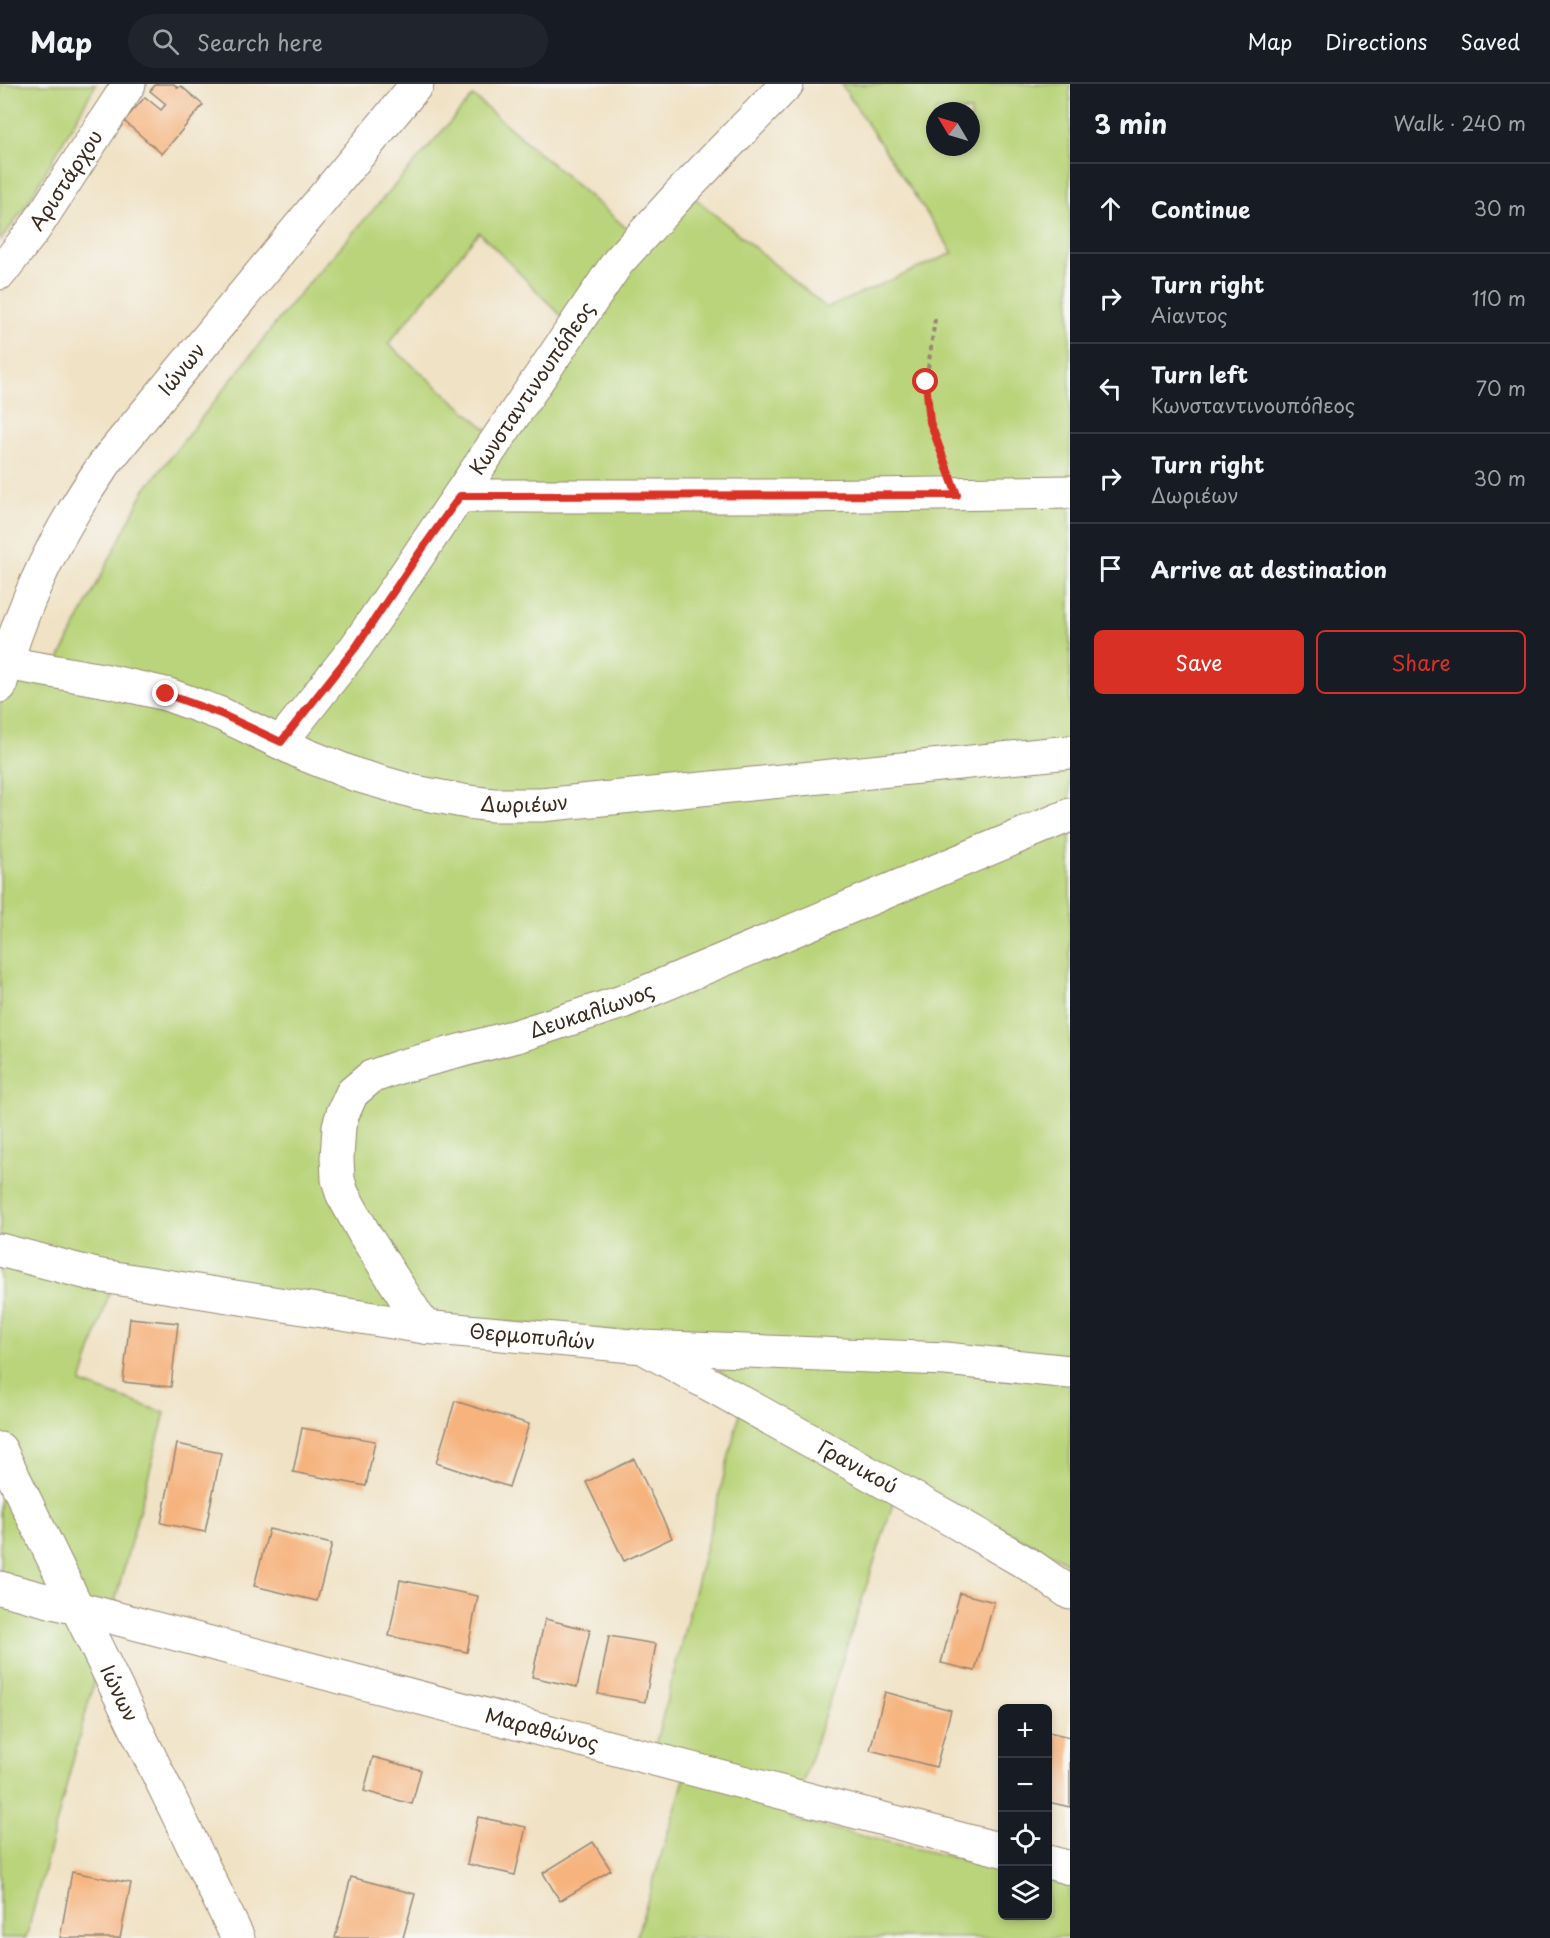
<!DOCTYPE html>
<html lang="en">
<head>
<meta charset="utf-8">
<style>
  body { margin:0; font-family:"Playpen Sans",sans-serif; background:#20242c; color:#f1f3f6 }
  .controls { position:absolute; right:18px; bottom:18px; display:grid; overflow:hidden; border-radius:9px; box-shadow:0 3px 9px #0003 }
  .controls button { width:54px; height:54px; display:grid; place-items:center; padding:0; border:0; border-bottom:2px solid #363941; background:#171b24; color:#f1f3f6; font:30px sans-serif }
  .compass { position:absolute; left:926px; top:18px; width:54px; height:54px; border-radius:50%; background:#171b24; box-shadow:0 3px 9px #0003; rotate:308deg }
  .stop { position:absolute; width:18px; height:18px; margin:-14px; border:4px solid #d93025; border-radius:50%; background:#fff }
  .stop.end { background:#d93025; border-color:#fff; box-shadow:0 2px 6px #0008 }
  .list { margin:0; padding:0; list-style:none }
  h2 { display:flex; justify-content:space-between; align-items:center; height:78px; margin:0; padding:0 24px; font-size:26px }
  h2 small { font-size:20px; font-weight:400; color:#9ea1a6 }
  .list li { display:grid; grid-template-columns:39px 1fr auto; gap:18px; align-items:center; box-sizing:border-box; height:90px; padding:0 24px; border-top:2px solid #363941 }
  .list b { display:block; font-size:22px; white-space:nowrap }
  .list p { margin:0; font-size:20px; white-space:nowrap; color:#9ea1a6 }
  .list em { font-size:20px; font-style:normal; color:#9ea1a6 }
  .actions { display:flex; gap:12px; padding:18px 24px }
  .actions a { flex:1; padding:14px 0; border:2px solid #d93025; border-radius:9px; text-align:center; font-size:21px; color:#d93025 }
  .actions .main { background:#d93025; color:#fff }
  .icon { flex:none; width:33px; height:33px; fill:none; stroke:currentColor; stroke-width:2; stroke-linecap:round; stroke-linejoin:round }
  .map { position:relative; flex:none; width:1070px; height:1854px; overflow:hidden }
  header { display:flex; align-items:center; gap:36px; box-sizing:border-box; height:84px; padding:0 30px; background:#171b24; border-bottom:2px solid #363941 }
  header strong { font-size:28px }
  nav { display:flex; gap:33px; margin-inline-start:auto; font-size:21px }
  .search { width:420px; height:54px; background:#20242c; display:flex; align-items:center; gap:15px; box-sizing:border-box; padding:0 21px; border-radius:33px; color:#9ea1a6; font-size:22px }
  main { display:flex }
  aside { flex:1; background:#171b24 }
  .map>svg:first-child { display:block }
</style>
</head>
<body>
<header>
<strong>Map</strong>
<div class="search"><svg class="icon" aria-label="search" viewBox="0 0 24 24"><circle cx="10" cy="10" r="6"/><path d="M15 15l6 6"/></svg>Search here</div>
<nav><a>Map</a><a>Directions</a><a>Saved</a></nav>
</header>
<main>
<div class="map">
<svg width="1070" height="1854" viewBox="0 0 1070 1854">
  <rect width="100%" height="100%" fill="#f6f6f2"/>
  <filter id="ink" filterUnits="userSpaceOnUse"><feTurbulence type="fractalNoise" baseFrequency=".0167" numOctaves="2"/><feDisplacementMap in="SourceGraphic" scale="12" xChannelSelector="R" yChannelSelector="G"/><feConvolveMatrix kernelMatrix="1 2 1 2 8 2 1 2 1" color-interpolation-filters="sRGB"/></filter>
  <filter id="wash" filterUnits="userSpaceOnUse"><feTurbulence type="fractalNoise" baseFrequency=".008" numOctaves="4" result="noise"/><feDisplacementMap in="SourceGraphic" scale="24" xChannelSelector="R" yChannelSelector="G"/><feGaussianBlur stdDeviation="1.35" result="paint"/><feColorMatrix in="noise" values="0 0 0 0 0 0 0 0 0 0 0 0 0 0 0 0 0 1.4 0 .05"/><feComposite in="paint" operator="in"/></filter>
  <g filter="url(#wash)">
    <rect width="100%" height="100%" fill="#f0e2c5"/>
    <g fill="#b9d47a" stroke="#7a7f4c" stroke-width="1.5" fill-rule="evenodd">
      <path d="M 0,0 L 96,0 L 24,125 L 0,157 Z"/>
      <path d="M 841,0 L 1070,0 L 1070,1480 L 902,1392 L 791,1735 L 1002,1785 L 1002,1832 L 1048,1832 L 1048,1796 L 1070,1801 L 1070,1854 L 636,1854 L 690,1676 L 654,1666 L 745,1309 L 677,1251 L 395,1231 L 118,1181 L 81,1299 L 165,1329 L 26,1854 L 0,1854 L 0,574 L 59,575 L 144,407 L 294,216 L 473,12 L 638,154 L 696,115 L 827,224 L 953,169 ZM 935,27 L 971,27 L 971,63 L 935,63 ZM 479,148 L 585,256 L 507,363 L 388,260 Z"/>
    </g>
    <g id="blocks">
      <g fill="#f6b37e">
        <path d="M 156,0 L 174,0 L 178,4 L 181,2 L 203,21 L 162,70 L 124,37 L 145,13 L 161,26 L 166,20 L 150,7 Z"/>
        <path d="M 130,1234 L 178,1239 L 171,1303 L 123,1298 Z"/>
        <path d="M 455,1317 L 529,1340 L 509,1403 L 436,1379 Z"/>
        <path d="M 302,1344 L 375,1357 L 366,1402 L 293,1388 Z"/>
        <path d="M 177,1360 L 221,1369 L 205,1448 L 161,1439 Z"/>
        <path d="M 634,1375 L 672,1454 L 624,1477 L 586,1398 Z"/>
        <path d="M 269,1445 L 332,1460 L 317,1517 L 254,1502 Z"/>
        <path d="M 400,1496 L 478,1512 L 467,1568 L 389,1552 Z"/>
        <path d="M 960,1509 L 994,1518 L 975,1587 L 941,1579 Z"/>
        <path d="M 545,1535 L 590,1546 L 577,1603 L 532,1593 Z"/>
        <path d="M 609,1552 L 656,1560 L 645,1618 L 598,1610 Z"/>
        <path d="M 885,1608 L 951,1626 L 936,1683 L 870,1666 Z"/>
        <path d="M 1048,1648 L 1070,1653 L 1070,1723 L 1048,1718 Z"/>
        <path d="M 373,1673 L 421,1686 L 412,1720 L 364,1707 Z"/>
        <path d="M 478,1733 L 526,1743 L 515,1791 L 467,1780 Z"/>
        <path d="M 593,1758 L 611,1786 L 560,1817 L 543,1789 Z"/>
        <path d="M 72,1788 L 131,1799 L 120,1854 L 60,1854 Z"/>
        <path d="M 351,1793 L 415,1810 L 403,1854 L 335,1854 Z"/>
      </g>
    </g>
  </g>
  <g filter="url(#ink)">
    <use href="#blocks" fill-opacity="0" stroke="#968672" stroke-width="1.5"/>
    <g fill="none" stroke-linecap="round" stroke-linejoin="round">
      <g stroke="#968672" stroke-width="35">
        <g id="minor">
          <path id="s1" d="M 0,189 L 35,144 L 129,0"/>
          <path d="M 460,412 L 797,412 L 1070,408"/>
          <path id="s2" d="M 0,578 L 108,597 L 166,610 L 221,630 L 306,671 L 356,691 L 415,708 L 468,718 L 493,721 L 541,721 L 632,712 L 1070,668"/>
          <path id="s3" d="M 0,602 C 21,519 58,445 108,375 L 417,0"/>
          <path id="s4" d="M 281,658 L 356,563 L 618,178 L 678,112 L 787,0"/>
          <path id="s5" d="M 0,1166 L 96,1191 L 424,1243 L 643,1263 L 946,1275 L 1070,1288"/>
          <path id="s6" d="M 424,1243 L 365,1151 L 342,1109 L 338,1095 L 337,1074 L 339,1042 L 343,1029 L 352,1009 L 371,993 L 399,983 L 520,951 L 622,918 L 1070,731"/>
          <path id="s7" d="M 648,1266 L 947,1433 L 1033,1483 L 1070,1509"/>
          <path id="s8" d="M 0,1365 L 238,1854"/>
          <path id="s9" d="M 0,1504 L 1002,1766"/>
          <path d="M 1048,1778 L 1070,1784"/>
        </g>
      </g>
      <path stroke="#968672" stroke-width="4" stroke-dasharray="4.5 4.5" stroke-linecap="butt" d="M 935,235 L 926,298 L 930,338 L 944,379"/>
      <use href="#minor" stroke="#fff" stroke-width="33"/>
    </g>
  </g>
  <g fill="none" stroke-linecap="round" stroke-linejoin="round" filter="url(#ink)">
    <path stroke="#d93025" stroke-width="8" d="M 166,610 L 221,630 L 281,658 L 356,563 L 420,468 L 460,412 L 957,411 L 930,338 L 926,298"/>
  </g>
  <g text-anchor="middle" stroke-width="4.5" stroke-linejoin="round" paint-order="stroke">
    <g font-size="20" fill="#3b2a1e" stroke="#f6f6f2">
      <text dy="7" stroke="none"><textPath href="#s1" startOffset="114">Αριστάρχου</textPath></text>
      <text dy="7" stroke="none"><textPath href="#s3" startOffset="369">Ιώνων</textPath></text>
      <text dy="7" stroke="none"><textPath href="#s4" startOffset="434">Κωνσταντινουπόλεος</textPath></text>
      <text dy="7" stroke="none"><textPath href="#s2" startOffset="548">Δωριέων</textPath></text>
      <text dy="7" stroke="none"><textPath href="#s6" startOffset="516">Δευκαλίωνος</textPath></text>
      <text dy="7" stroke="none"><textPath href="#s5" startOffset="540">Θερμοπυλών</textPath></text>
      <text dy="7" stroke="none"><textPath href="#s7" startOffset="240">Γρανικού</textPath></text>
      <text dy="7" stroke="none"><textPath href="#s8" startOffset="272">Ιώνων</textPath></text>
      <text dy="7" stroke="none"><textPath href="#s9" startOffset="560">Μαραθώνος</textPath></text>
    </g>
  </g>
</svg>
<div class="controls">
<button>+</button>
<button>−</button>
<button><svg class="icon" aria-label="locate" viewBox="0 0 24 24"><circle cx="12" cy="12" r="6"/><path d="M12 2v4M12 18v4M2 12h4M18 12h4"/></svg></button>
<button><svg class="icon" aria-label="layers" viewBox="0 0 24 24"><path d="M12 4l9 5-9 5-9-5zM3 14l9 5 9-5"/></svg></button>
</div>
<svg class="compass" viewBox="-18 -18 36 36"><path d="M0-13l5 13h-10z" fill="#e53935"/><path d="M0 13l5-13h-10z" fill="#9ea1a6"/></svg>
<div class="stop" style="left:926px;top:298px"></div>
<div class="stop end" style="left:166px;top:610px"></div>
</div>
<aside>
<h2>3 min<small>Walk · 240 m</small></h2>
<ul class="list">
<li><svg class="icon" aria-label="ahead" viewBox="0 0 24 24"><path d="M12 20V5M6 11l6-6 6 6"/></svg><div><b>Continue</b></div><em>30 m</em></li>
<li><svg class="icon" aria-label="right" viewBox="0 0 24 24"><path d="M7 20v-9h11M14 6l5 5-5 5"/></svg><div><b>Turn right</b><p>Aiαντος</p></div><em>110 m</em></li>
<li><svg class="icon" aria-label="left" viewBox="0 0 24 24"><path d="M17 20v-9H6M10 6l-5 5 5 5"/></svg><div><b>Turn left</b><p>Κωνσταντινουπόλεος</p></div><em>70 m</em></li>
<li><svg class="icon" aria-label="right" viewBox="0 0 24 24"><path d="M7 20v-9h11M14 6l5 5-5 5"/></svg><div><b>Turn right</b><p>Δωριέων</p></div><em>30 m</em></li>
<li><svg class="icon" aria-label="arrive" viewBox="0 0 24 24"><path d="M6 21V4h12l-3 4 3 4H6"/></svg><div><b>Arrive at destination</b></div></li>
</ul>
<div class="actions"><a class="main">Save</a><a>Share</a></div>
</aside>
</main>
</body>
</html>
